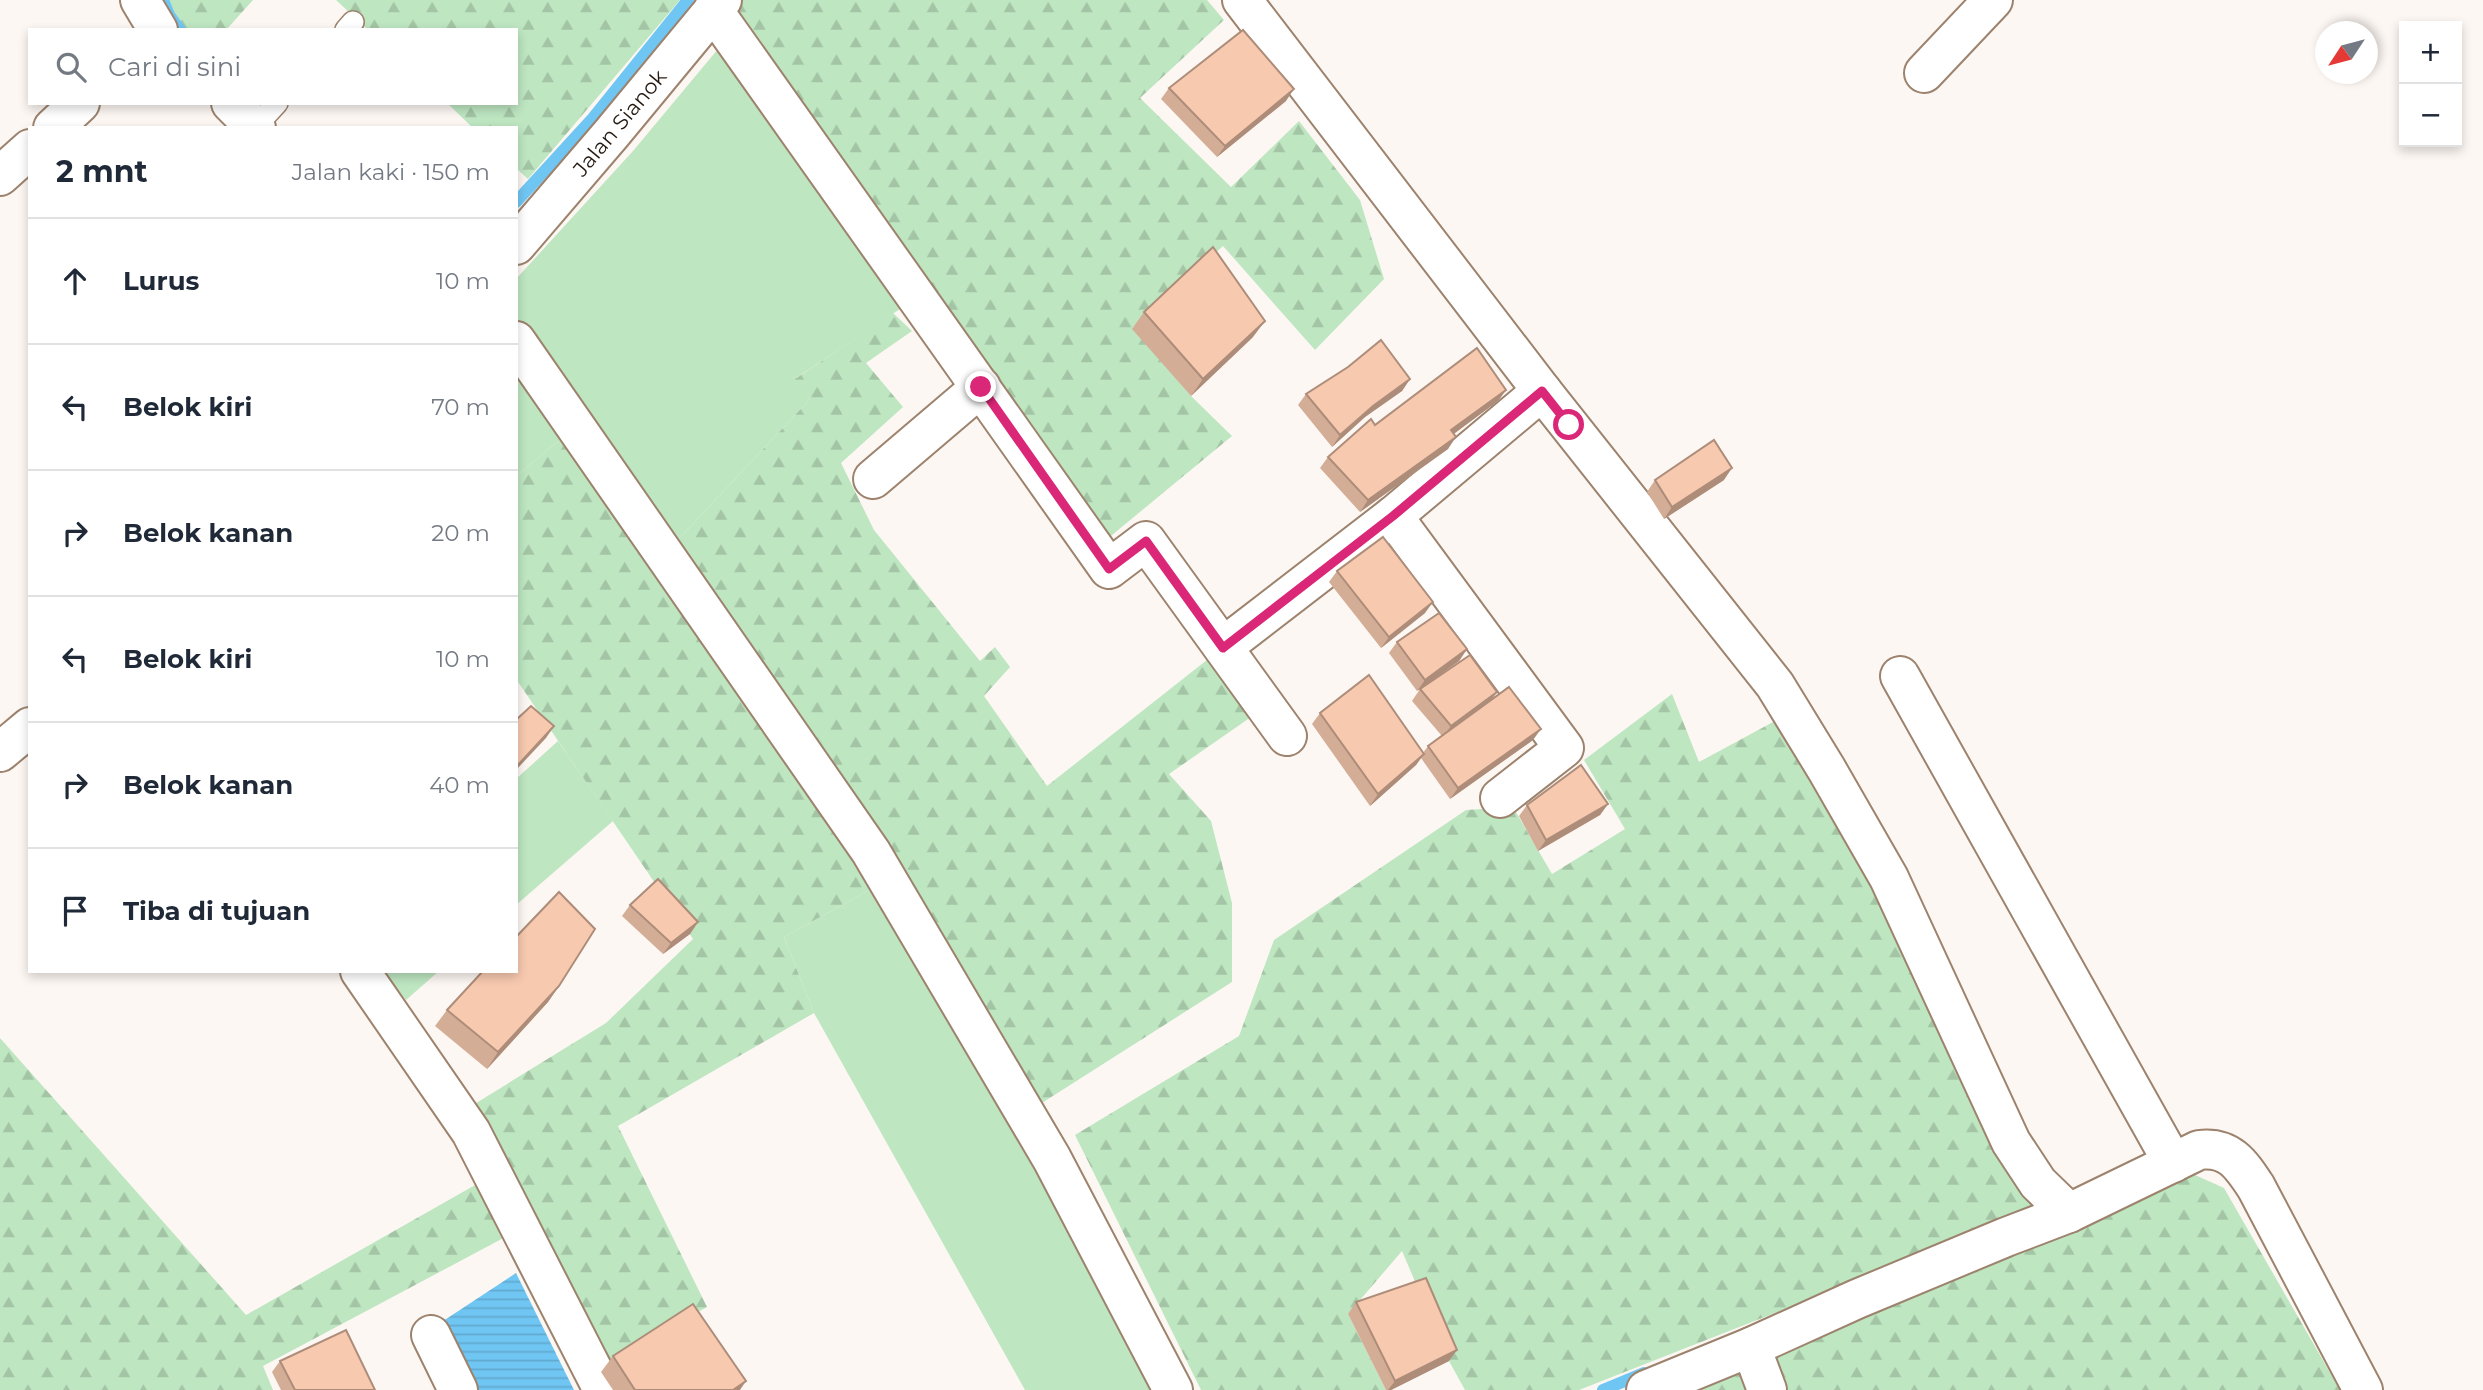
<!DOCTYPE html>
<html lang="id">
<head>
<meta charset="utf-8">
<style>
  body { margin:0; font-family:Montserrat,sans-serif; background:#f2f2f3; color:#1f2937 }
  .controls { position:absolute; right:21px; top:21px; display:grid; overflow:hidden; border-radius:0px; box-shadow:0 4px 10px #0003 }
  .controls button { width:63px; height:63px; display:grid; place-items:center; padding:0; border:0; border-bottom:2px solid #e0e1e3; background:#fff; color:#1f2937; font:35px sans-serif }
  .compass { position:absolute; left:2315px; top:21px; width:63px; height:63px; border-radius:50%; background:#fff; box-shadow:0 4px 10px #0003; rotate:234deg }
  .stop { position:absolute; width:21px; height:21px; margin:-16px; border:5px solid #db2777; border-radius:50%; background:#fff }
  .stop.end { background:#db2777; border-color:#fff; box-shadow:0 2px 7px #0008 }
  .list { margin:0; padding:0; list-style:none }
  h2 { display:flex; justify-content:space-between; align-items:center; height:91px; margin:0; padding:0 28px; font-size:30px }
  h2 small { font-size:23px; font-weight:400; color:#747a83 }
  .list li { display:grid; grid-template-columns:46px 1fr auto; gap:21px; align-items:center; box-sizing:border-box; height:126px; padding:0 28px; border-top:2px solid #e0e1e3 }
  .list b { display:block; font-size:26px; white-space:nowrap }
  .list em { font-size:23px; font-style:normal; color:#747a83 }
  .icon { flex:none; width:38px; height:38px; fill:none; stroke:currentColor; stroke-width:2; stroke-linecap:round; stroke-linejoin:round }
  .map { position:relative; flex:none; width:2483px; height:1390px; overflow:hidden }
  .search { position:absolute; background:#fff; box-shadow:0 4px 10px #0003; left:28px; top:28px; width:490px; height:77px; display:flex; align-items:center; gap:18px; box-sizing:border-box; padding:0 24px; border-radius:0px; color:#747a83; font-size:26px }
  .panel { position:absolute; background:#fff; box-shadow:0 4px 10px #0003; left:28px; top:126px; width:490px; height:847px; border-radius:0px }
  .map>svg:first-child { display:block }
</style>
</head>
<body>
<div class="map">
<svg width="2483" height="1390" viewBox="0 0 2483 1390">
  <defs>
    <pattern id="forest-firs" width="22" height="20" patternUnits="userSpaceOnUse" patternTransform="scale(1.75)"><rect width="22" height="20" fill="#bee6c1"/><path d="M5 1l3.5 6h-7zM16 11l3.5 6h-7z" fill="#a3c5a5"/></pattern>
    <pattern id="water-rules" width="6" height="5" patternUnits="userSpaceOnUse" patternTransform="scale(1.75)"><rect width="6" height="5" fill="#70c6f3"/><path d="M0 2.5h6" fill="none" stroke="#61a9cf"/></pattern>
  </defs>
  <rect width="100%" height="100%" fill="#fdf7f3"/>
  <g fill="#bee6c1">
    <path d="M 723,43 L 909,303 L 796,378 L 810,399 L 674,544 L 516,318 L 516,279 L 633,151 Z"/>
    <path d="M 516,364 L 566,435 L 516,476 Z"/>
    <path d="M 558,741 L 613,821 L 516,905 L 516,779 Z"/>
    <path d="M 873,888 L 1055,1199 L 1157,1390 L 1025,1390 L 814,1013 L 784,937 Z"/>
    <path d="M 383,971 L 439,971 L 406,1000 Z"/>
  </g>
  <g fill="url(#forest-firs)">
    <path d="M 155,0 L 253,0 L 226,30 L 176,30 Z"/>
    <path d="M 336,0 L 680,0 L 528,179 L 516,168 L 516,128 L 473,128 L 447,103 L 516,103 L 516,30 L 368,30 Z"/>
    <path d="M 739,0 L 1207,0 L 1224,20 L 1140,98 L 1231,187 L 1299,121 L 1360,200 L 1384,279 L 1315,350 L 1223,246 L 1133,328 L 1191,396 L 1232,436 L 1106,540 L 729,10 Z"/>
    <path d="M 893,313 L 912,331 L 866,363 L 903,407 L 841,463 L 874,530 L 980,661 L 995,647 L 1010,667 L 984,696 L 1047,786 L 1212,656 L 1251,717 L 1169,774 L 1211,821 L 1232,903 L 1232,982 L 1034,1108 L 674,544 L 810,399 L 795,379 Z"/>
    <path d="M 566,435 L 873,888 L 784,937 L 814,1013 L 618,1126 L 707,1307 L 602,1366 L 468,1108 L 606,1023 L 693,939 L 516,679 L 516,476 Z"/>
    <path d="M 1672,694 L 1699,762 L 1784,716 L 1954,1034 L 2035,1211 L 1579,1390 L 1465,1390 L 1449,1361 L 1402,1251 L 1348,1314 L 1386,1390 L 1201,1390 L 1075,1135 L 1239,1036 L 1274,940 L 1466,810 L 1513,807 L 1552,874 L 1625,829 L 1584,760 Z"/>
    <path d="M 0,1038 L 246,1315 L 484,1180 L 511,1234 L 263,1366 L 273,1390 L 0,1390 Z"/>
    <path d="M 2184,1170 L 2224,1188 L 2340,1390 L 1777,1390 L 1762,1354 Z"/>
    <path d="M 1742,1364 L 1753,1390 L 1677,1390 Z"/>
  </g>
  <path fill="url(#water-rules)" d="M 516,1273 L 574,1390 L 467,1390 L 437,1325 Z"/>
  <g fill="none" stroke-linecap="round" stroke-linejoin="round">
    <g stroke="#70c6f3" stroke-width="12">
      <path d="M 163,0 L 169,15 L 180,30"/>
      <path d="M 516,202 L 593,118 L 688,0"/>
      <path d="M 1603,1390 L 1644,1373"/>
    </g>
    <g stroke="#9d836d" stroke-width="24">
      <g id="service">
        <path d="M 346,30 L 353,22"/>
        <path d="M 255,127 L 277,103"/>
      </g>
    </g>
    <g stroke="#9d836d" stroke-width="42">
      <g id="minor">
        <path d="M 140,0 L 158,30"/>
        <path d="M 1242,0 L 1542,391 L 1775,685 L 1827,770 L 1889,878 L 2011,1142 L 2038,1183 L 2069,1213"/>
        <path d="M 713,10 L 1109,569 L 1146,541 L 1287,736"/>
        <path d="M 1924,73 L 1993,0"/>
        <path d="M 231,103 L 256,128"/>
        <path d="M 53,128 L 80,103"/>
        <path d="M 0,176 L 30,149"/>
        <path d="M 516,245 L 612,133 L 722,0"/>
        <path d="M 516,341 L 871,852 L 1052,1159 L 1173,1390"/>
        <path d="M 873,479 L 981,387"/>
        <path d="M 1393,516 L 1564,748 L 1500,798"/>
        <path d="M 1223,647 L 1393,516 L 1542,391"/>
        <path d="M 1900,676 L 2173,1163"/>
        <path d="M 0,752 L 30,727"/>
        <path d="M 360,971 L 471,1132 L 603,1390"/>
        <path d="M 431,1335 L 458,1390"/>
        <path d="M 1751,1347 L 1767,1390"/>
        <path d="M 1646,1390 L 1751,1347 L 1857,1299 L 2006,1237 L 2069,1213 L 2199,1150 C 2229,1146 2241,1164 2256,1187 L 2363,1390"/>
      </g>
    </g>
    <use href="#service" stroke="#fff" stroke-width="21"/>
    <use href="#minor" stroke="#fff" stroke-width="38"/>
  </g>
  <g fill="#d4ad96">
    <path d="M 1169,88 L 1286,101 L 1217,157 L 1161,99 Z"/>
    <path d="M 1144,312 L 1253,337 L 1191,396 L 1132,329 Z"/>
    <path d="M 1410,379 L 1402,391 L 1365,417 L 1332,447 L 1298,405 L 1306,394 Z"/>
    <path d="M 1506,390 L 1498,401 L 1453,434 L 1448,449 L 1360,512 L 1320,468 L 1328,457 L 1375,425 Z"/>
    <path d="M 1655,480 L 1724,480 L 1664,519 L 1647,492 Z"/>
    <path d="M 1337,571 L 1425,613 L 1381,648 L 1329,582 Z"/>
    <path d="M 1397,642 L 1467,649 L 1459,661 L 1417,691 L 1389,653 Z"/>
    <path d="M 1420,689 L 1497,692 L 1490,701 L 1533,740 L 1450,799 L 1421,758 L 1416,765 L 1370,806 L 1312,724 L 1320,713 L 1423,753 L 1428,746 L 1442,736 L 1412,701 Z"/>
    <path d="M 1608,804 L 1600,815 L 1538,851 L 1519,816 L 1527,805 Z"/>
    <path d="M 630,905 L 698,922 L 690,934 L 663,954 L 622,916 Z"/>
    <path d="M 559,986 L 548,1002 L 487,1069 L 435,1026 L 447,1010 Z"/>
    <path d="M 1356,1302 L 1449,1361 L 1391,1390 L 1386,1390 L 1348,1314 Z"/>
    <path d="M 613,1356 L 740,1390 L 613,1390 L 601,1372 Z"/>
    <path d="M 280,1361 L 375,1390 L 281,1390 L 272,1372 Z"/>
  </g>
  <g fill="#ad8d7a">
    <path d="M 1294,89 L 1286,101 L 1217,157 L 1225,146 Z"/>
    <path d="M 1265,321 L 1253,337 L 1191,396 L 1203,379 Z"/>
    <path d="M 1410,379 L 1402,391 L 1365,417 L 1332,447 L 1340,435 L 1373,406 Z"/>
    <path d="M 1506,390 L 1498,401 L 1443,442 L 1451,430 Z"/>
    <path d="M 1456,437 L 1448,449 L 1360,512 L 1368,500 Z"/>
    <path d="M 1732,468 L 1724,480 L 1664,519 L 1672,507 Z"/>
    <path d="M 1433,602 L 1425,613 L 1381,648 L 1389,637 Z"/>
    <path d="M 1467,649 L 1459,661 L 1417,691 L 1425,680 Z"/>
    <path d="M 1497,692 L 1489,703 L 1443,737 L 1451,726 Z"/>
    <path d="M 554,726 L 546,738 L 516,770 L 516,767 Z"/>
    <path d="M 1541,729 L 1533,740 L 1450,799 L 1458,788 Z"/>
    <path d="M 1424,754 L 1416,765 L 1370,806 L 1378,794 Z"/>
    <path d="M 1608,804 L 1600,815 L 1538,851 L 1546,840 Z"/>
    <path d="M 698,922 L 690,934 L 663,954 L 671,943 Z"/>
    <path d="M 559,986 L 548,1002 L 487,1069 L 498,1052 Z"/>
    <path d="M 1457,1350 L 1449,1361 L 1391,1390 L 1388,1390 L 1395,1381 Z"/>
    <path d="M 746,1381 L 740,1390 L 733,1390 Z"/>
  </g>
  <g fill="#f7c9af" stroke="#ad8d7a" stroke-width="2">
    <path d="M 1243,30 L 1294,89 L 1225,146 L 1169,88 Z"/>
    <path d="M 1213,247 L 1265,321 L 1203,379 L 1144,312 Z"/>
    <path d="M 1381,340 L 1410,379 L 1373,406 L 1340,435 L 1306,394 L 1348,367 Z"/>
    <path d="M 1477,348 L 1506,390 L 1451,430 L 1456,437 L 1368,500 L 1328,457 L 1371,419 L 1375,425 Z"/>
    <path d="M 1714,440 L 1732,468 L 1672,507 L 1655,480 Z"/>
    <path d="M 1383,537 L 1433,602 L 1389,637 L 1337,571 Z"/>
    <path d="M 1439,613 L 1467,649 L 1425,680 L 1397,642 Z"/>
    <path d="M 1470,655 L 1497,692 L 1451,726 L 1420,689 Z"/>
    <path d="M 1369,675 L 1424,754 L 1378,794 L 1320,713 Z"/>
    <path d="M 1509,687 L 1541,729 L 1458,788 L 1428,746 Z"/>
    <path d="M 531,706 L 554,726 L 516,767 L 516,720 Z"/>
    <path d="M 1581,765 L 1608,804 L 1546,840 L 1527,805 Z"/>
    <path d="M 658,879 L 698,922 L 671,943 L 630,905 Z"/>
    <path d="M 559,892 L 595,929 L 559,986 L 498,1052 L 447,1010 L 483,971 L 516,971 L 516,937 Z"/>
    <path d="M 1426,1278 L 1457,1350 L 1395,1381 L 1356,1302 Z"/>
    <path d="M 693,1304 L 746,1381 L 733,1390 L 635,1390 L 613,1356 Z"/>
    <path d="M 346,1330 L 375,1390 L 295,1390 L 280,1361 Z"/>
  </g>
  <g fill="none" stroke-linecap="round" stroke-linejoin="round">
    <path stroke="#db2777" stroke-width="9" d="M 981,387 L 1109,569 L 1146,541 L 1223,648 L 1393,516 L 1542,391 L 1569,425"/>
  </g>
  <g text-anchor="middle" stroke-width="6" stroke-linejoin="round" paint-order="stroke">
    <g font-size="21" fill="#22180f" stroke="#fff">
      <text transform="translate(620 123) rotate(-50)" y="7">Jalan Sianok</text>
    </g>
  </g>
</svg>
<div class="controls">
<button>+</button>
<button>−</button>
</div>
<svg class="compass" viewBox="-18 -18 36 36"><path d="M0-13l5 13h-10z" fill="#e53935"/><path d="M0 13l5-13h-10z" fill="#747a83"/></svg>
<div class="stop" style="left:1569px;top:425px"></div>
<div class="stop end" style="left:981px;top:387px"></div>
<div class="search"><svg class="icon" aria-label="search" viewBox="0 0 24 24"><circle cx="10" cy="10" r="6"/><path d="M15 15l6 6"/></svg>Cari di sini</div>
<section class="panel">
<h2>2 mnt<small>Jalan kaki · 150 m</small></h2>
<ul class="list">
<li><svg class="icon" aria-label="ahead" viewBox="0 0 24 24"><path d="M12 20V5M6 11l6-6 6 6"/></svg><div><b>Lurus</b></div><em>10 m</em></li>
<li><svg class="icon" aria-label="left" viewBox="0 0 24 24"><path d="M17 20v-9H6M10 6l-5 5 5 5"/></svg><div><b>Belok kiri</b></div><em>70 m</em></li>
<li><svg class="icon" aria-label="right" viewBox="0 0 24 24"><path d="M7 20v-9h11M14 6l5 5-5 5"/></svg><div><b>Belok kanan</b></div><em>20 m</em></li>
<li><svg class="icon" aria-label="left" viewBox="0 0 24 24"><path d="M17 20v-9H6M10 6l-5 5 5 5"/></svg><div><b>Belok kiri</b></div><em>10 m</em></li>
<li><svg class="icon" aria-label="right" viewBox="0 0 24 24"><path d="M7 20v-9h11M14 6l5 5-5 5"/></svg><div><b>Belok kanan</b></div><em>40 m</em></li>
<li><svg class="icon" aria-label="arrive" viewBox="0 0 24 24"><path d="M6 21V4h12l-3 4 3 4H6"/></svg><div><b>Tiba di tujuan</b></div></li>
</ul>
</section>
</div>
</body>
</html>
